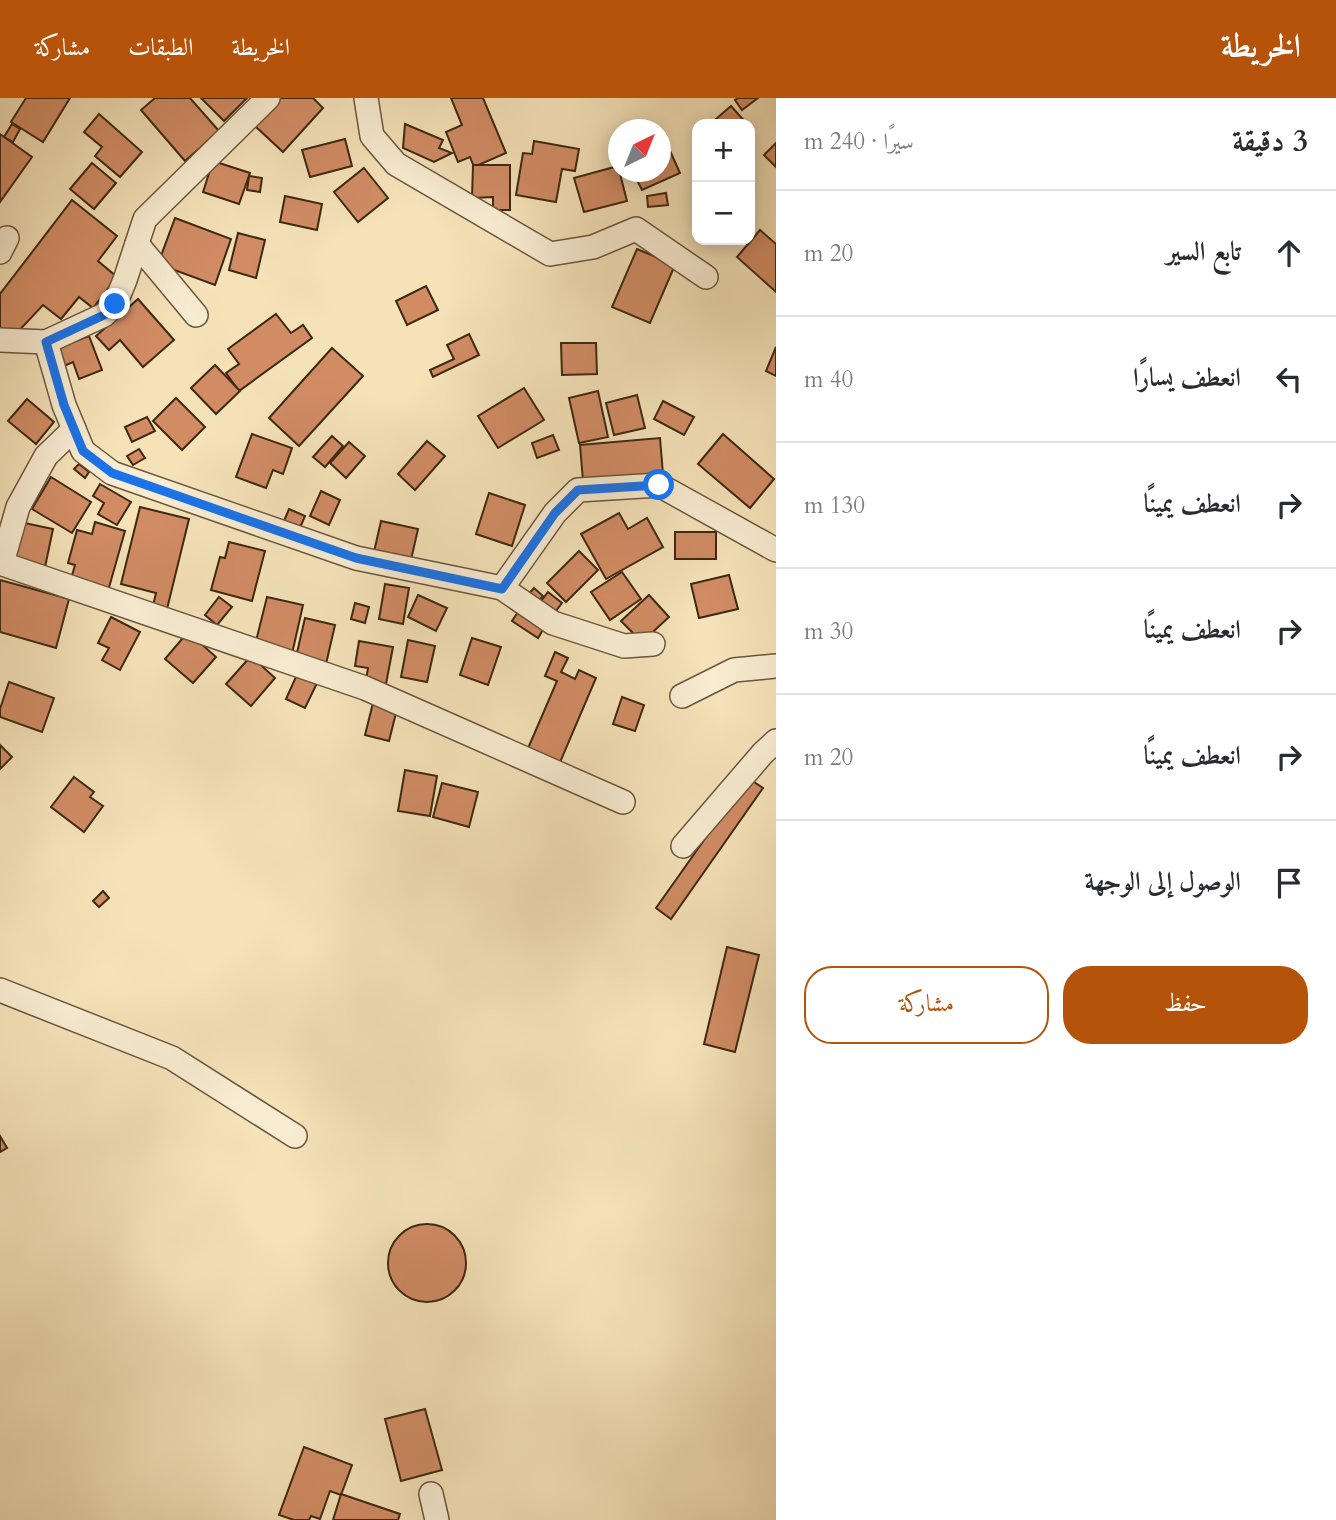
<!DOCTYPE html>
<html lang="ar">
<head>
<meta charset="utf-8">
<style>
  body { margin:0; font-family:Cardo,Amiri,serif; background:#f7f7f7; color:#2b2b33; direction:rtl }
  .controls { position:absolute; right:21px; top:21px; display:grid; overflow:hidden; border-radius:14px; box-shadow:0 4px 18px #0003 }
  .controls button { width:63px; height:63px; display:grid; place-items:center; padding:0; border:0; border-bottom:2px solid #e1e1e2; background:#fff; color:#2b2b33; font:35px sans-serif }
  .compass { position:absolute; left:608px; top:21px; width:63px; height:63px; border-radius:50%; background:#fff; box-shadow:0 4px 18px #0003; rotate:43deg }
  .stop { position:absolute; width:21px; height:21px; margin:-16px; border:5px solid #1a73e8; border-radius:50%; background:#fff }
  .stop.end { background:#1a73e8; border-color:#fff; box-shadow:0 2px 7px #0008 }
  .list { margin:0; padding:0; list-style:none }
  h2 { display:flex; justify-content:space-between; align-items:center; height:91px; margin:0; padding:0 28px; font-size:30px }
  h2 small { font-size:23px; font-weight:400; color:#7c7c81 }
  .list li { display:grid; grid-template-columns:46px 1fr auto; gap:21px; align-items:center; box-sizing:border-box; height:126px; padding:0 28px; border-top:2px solid #e1e1e2 }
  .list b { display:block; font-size:26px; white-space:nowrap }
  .list em { font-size:23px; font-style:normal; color:#7c7c81 }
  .actions { display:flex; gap:14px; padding:21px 28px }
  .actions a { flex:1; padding:16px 0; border:2px solid #b45309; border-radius:28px; text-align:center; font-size:24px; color:#b45309 }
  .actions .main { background:#b45309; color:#fff }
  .icon { flex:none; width:38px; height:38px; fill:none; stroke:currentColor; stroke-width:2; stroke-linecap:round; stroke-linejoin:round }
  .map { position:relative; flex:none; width:776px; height:1422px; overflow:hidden; direction:ltr }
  header { display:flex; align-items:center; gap:42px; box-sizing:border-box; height:98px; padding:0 35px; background:#b45309; color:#fff }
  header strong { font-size:33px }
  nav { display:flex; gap:38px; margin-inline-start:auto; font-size:24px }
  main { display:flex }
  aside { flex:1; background:#fff }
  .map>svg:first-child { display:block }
</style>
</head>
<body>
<header>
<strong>الخريطة</strong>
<nav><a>الخريطة</a><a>الطبقات</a><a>مشاركة</a></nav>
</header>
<main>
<aside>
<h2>3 دقيقة<small>سيرًا · 240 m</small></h2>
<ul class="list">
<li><svg class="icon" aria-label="ahead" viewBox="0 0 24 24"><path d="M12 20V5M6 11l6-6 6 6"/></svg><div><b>تابع السير</b></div><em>20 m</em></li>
<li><svg class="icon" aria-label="left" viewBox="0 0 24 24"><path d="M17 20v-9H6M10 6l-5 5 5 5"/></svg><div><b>انعطف يسارًا</b></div><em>40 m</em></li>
<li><svg class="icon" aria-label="right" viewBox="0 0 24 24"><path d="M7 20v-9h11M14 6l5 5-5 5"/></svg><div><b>انعطف يمينًا</b></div><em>130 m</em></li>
<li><svg class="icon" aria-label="right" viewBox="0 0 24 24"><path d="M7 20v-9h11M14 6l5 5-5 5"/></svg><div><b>انعطف يمينًا</b></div><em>30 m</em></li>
<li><svg class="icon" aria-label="right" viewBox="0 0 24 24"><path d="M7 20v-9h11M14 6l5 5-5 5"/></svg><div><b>انعطف يمينًا</b></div><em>20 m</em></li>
<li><svg class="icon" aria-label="arrive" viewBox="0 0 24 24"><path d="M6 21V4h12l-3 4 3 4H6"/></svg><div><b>الوصول إلى الوجهة</b></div></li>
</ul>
<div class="actions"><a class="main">حفظ</a><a>مشاركة</a></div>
</aside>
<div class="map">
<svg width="776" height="1422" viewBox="0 0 776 1422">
  <rect width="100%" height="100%" fill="#f5e2b9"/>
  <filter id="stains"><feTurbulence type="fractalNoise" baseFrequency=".00286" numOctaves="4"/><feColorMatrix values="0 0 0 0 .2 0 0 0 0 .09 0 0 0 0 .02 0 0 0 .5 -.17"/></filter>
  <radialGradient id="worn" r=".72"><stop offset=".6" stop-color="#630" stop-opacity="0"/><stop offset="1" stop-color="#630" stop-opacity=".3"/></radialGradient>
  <g fill="#d18c64" stroke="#3e2811" stroke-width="2">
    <path d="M 26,0 L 70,0 L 43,44 L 11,24 Z"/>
    <path d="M 155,0 L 190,0 L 219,33 L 185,63 L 141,12 Z"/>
    <path d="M 201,0 L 247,0 L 224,23 Z"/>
    <path d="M 280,0 L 313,0 L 323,10 L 283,54 L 255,28 Z"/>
    <path d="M 451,0 L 483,0 L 506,55 L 474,69 L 470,59 L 458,64 L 446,34 L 462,27 Z"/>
    <path d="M 738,0 L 758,0 L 742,12 L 735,2 Z"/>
    <path d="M 731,8 L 747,26 L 721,26 L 716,21 Z"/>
    <path d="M 99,16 L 142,54 L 120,79 L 95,58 L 102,49 L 84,34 Z"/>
    <path d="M 12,26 L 20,31 L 13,44 L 4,39 Z"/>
    <path d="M 405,26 L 443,42 L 439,50 L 452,55 L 434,64 L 403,50 Z"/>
    <path d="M 0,36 L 32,59 L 0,104 Z"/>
    <path d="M 345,41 L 352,68 L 310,79 L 302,52 Z"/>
    <path d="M 534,43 L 579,51 L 575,73 L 562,71 L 556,104 L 516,97 L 523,55 L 532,56 Z"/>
    <path d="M 666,44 L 680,75 L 642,92 L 633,74 L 660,74 L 660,47 Z"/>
    <path d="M 776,45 L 776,69 L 764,57 Z"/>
    <path d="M 213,63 L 250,75 L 239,106 L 203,94 Z"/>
    <path d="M 92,65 L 116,85 L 94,111 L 70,91 Z"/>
    <path d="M 473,67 L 510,67 L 510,112 L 493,112 L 493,99 L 472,100 Z"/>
    <path d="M 618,68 L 627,103 L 584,114 L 574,80 Z"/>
    <path d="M 364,70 L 388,100 L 358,124 L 334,94 Z"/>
    <path d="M 249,78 L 262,80 L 260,94 L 247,92 Z"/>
    <path d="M 666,95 L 668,107 L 648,109 L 647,98 Z"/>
    <path d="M 285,98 L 322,106 L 317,132 L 280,124 Z"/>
    <path d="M 72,102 L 117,138 L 98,163 L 117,179 L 93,210 L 79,199 L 61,221 L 43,207 L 13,239 L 0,232 L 0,196 Z"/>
    <path d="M 175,120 L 231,141 L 215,187 L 158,166 Z"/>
    <path d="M 760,132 L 776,146 L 776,194 L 737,159 Z"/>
    <path d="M 238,135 L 265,142 L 256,180 L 229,172 Z"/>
    <path d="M 637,151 L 675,167 L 650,225 L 612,209 Z"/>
    <path d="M 426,188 L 438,212 L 407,227 L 396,203 Z"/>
    <path d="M 138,201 L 174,242 L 143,269 L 120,242 L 109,252 L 96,238 Z"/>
    <path d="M 276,216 L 291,235 L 303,227 L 312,240 L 239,293 L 226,275 L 239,266 L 228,251 Z"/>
    <path d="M 469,236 L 479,257 L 433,279 L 430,272 L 454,261 L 447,247 Z"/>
    <path d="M 89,238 L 102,272 L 79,281 L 73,264 L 57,271 L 50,253 Z"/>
    <path d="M 561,245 L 596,245 L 597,276 L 562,277 Z"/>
    <path d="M 776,249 L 776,278 L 766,273 Z"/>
    <path d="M 332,250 L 363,278 L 299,348 L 269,320 Z"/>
    <path d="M 215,267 L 240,293 L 216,316 L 191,290 Z"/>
    <path d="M 524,290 L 544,322 L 498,350 L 478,318 Z"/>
    <path d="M 598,293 L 608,339 L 579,345 L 569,300 Z"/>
    <path d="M 637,297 L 645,330 L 614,337 L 606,305 Z"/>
    <path d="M 176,300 L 205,329 L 182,352 L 153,323 Z"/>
    <path d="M 27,301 L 54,324 L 36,346 L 8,323 Z"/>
    <path d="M 663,303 L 694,319 L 684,337 L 654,321 Z"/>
    <path d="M 147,319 L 155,333 L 132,344 L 125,329 Z"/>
    <path d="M 252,336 L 292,350 L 283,376 L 273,372 L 266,390 L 236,379 Z"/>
    <path d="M 723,336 L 774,381 L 750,410 L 698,366 Z"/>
    <path d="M 553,337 L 559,352 L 537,360 L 532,345 Z"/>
    <path d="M 332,338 L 343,348 L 325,369 L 313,359 Z"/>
    <path d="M 660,340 L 663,376 L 583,383 L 580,347 Z"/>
    <path d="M 427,343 L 445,358 L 415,392 L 398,376 Z"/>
    <path d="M 349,344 L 365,358 L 346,380 L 330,365 Z"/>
    <path d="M 139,351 L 145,360 L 133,367 L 127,358 Z"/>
    <path d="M 79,366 L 89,374 L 85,380 L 74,371 Z"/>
    <path d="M 51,379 L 91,404 L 72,435 L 32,411 Z"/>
    <path d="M 100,386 L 131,404 L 117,427 L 98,416 L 104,405 L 93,398 Z"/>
    <path d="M 321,393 L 340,402 L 329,427 L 310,418 Z"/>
    <path d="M 489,395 L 525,407 L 512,448 L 476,436 Z"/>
    <path d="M 140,409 L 189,421 L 167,511 L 153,508 L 156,495 L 121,486 Z"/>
    <path d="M 289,411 L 305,418 L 300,430 L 284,423 Z"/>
    <path d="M 619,415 L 628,431 L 647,420 L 663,449 L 606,481 L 581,436 Z"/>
    <path d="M 15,423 L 53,431 L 44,474 L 6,466 Z"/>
    <path d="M 381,423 L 418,431 L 411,462 L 374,454 Z"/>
    <path d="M 95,424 L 125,433 L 108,493 L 71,481 L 75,467 L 68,465 L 77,432 L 92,436 Z"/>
    <rect x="675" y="434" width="41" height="27"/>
    <path d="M 229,444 L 265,453 L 252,503 L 211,492 L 220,459 L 225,460 Z"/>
    <path d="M 579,453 L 598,472 L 566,504 L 547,485 Z"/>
    <path d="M 622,474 L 641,501 L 610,522 L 591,494 Z"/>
    <path d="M 729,477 L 738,511 L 699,520 L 691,486 Z"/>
    <path d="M 0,482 L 69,501 L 56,550 L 0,534 Z"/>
    <path d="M 385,486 L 409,490 L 403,526 L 379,521 Z"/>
    <path d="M 534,490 L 543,498 L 536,506 L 527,498 Z"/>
    <path d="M 548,494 L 562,505 L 549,522 L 535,511 Z"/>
    <path d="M 418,497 L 447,510 L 436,533 L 408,519 Z"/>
    <path d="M 649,497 L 669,519 L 642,544 L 621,523 Z"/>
    <path d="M 219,499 L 232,509 L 217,527 L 205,517 Z"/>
    <path d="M 267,499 L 303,507 L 292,556 L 255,547 Z"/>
    <path d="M 355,505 L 369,509 L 365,525 L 351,521 Z"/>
    <path d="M 522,508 L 547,525 L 538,540 L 512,523 Z"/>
    <path d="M 111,519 L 140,534 L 120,572 L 102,562 L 109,550 L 98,545 Z"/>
    <path d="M 305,520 L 335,527 L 326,566 L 296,559 Z"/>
    <path d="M 188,534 L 216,559 L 193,585 L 165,561 Z"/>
    <path d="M 472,540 L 501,549 L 488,587 L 460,577 Z"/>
    <path d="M 408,542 L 435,548 L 427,584 L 401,579 Z"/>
    <path d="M 359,543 L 393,549 L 386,586 L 366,582 L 368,570 L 355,568 Z"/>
    <path d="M 555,554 L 568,560 L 561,574 L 575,581 L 579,572 L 596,580 L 558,669 L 526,655 L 557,583 L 545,578 Z"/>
    <path d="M 251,558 L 275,580 L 251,608 L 226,586 Z"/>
    <path d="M 300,570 L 320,579 L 305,610 L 286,601 Z"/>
    <path d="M 9,584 L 54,600 L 42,634 L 0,619 L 0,611 Z"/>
    <path d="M 622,599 L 644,607 L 635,633 L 613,626 Z"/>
    <path d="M 373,605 L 397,611 L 389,643 L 365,637 Z"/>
    <path d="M 0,647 L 12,659 L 0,671 Z"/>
    <path d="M 405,672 L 437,678 L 430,718 L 398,713 Z"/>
    <path d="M 74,679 L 94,694 L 90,699 L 103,708 L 84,734 L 51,709 Z"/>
    <path d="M 748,680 L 763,690 L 671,821 L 656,810 Z"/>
    <path d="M 442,685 L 478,694 L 469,729 L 433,719 Z"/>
    <path d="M 103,793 L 109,800 L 99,809 L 93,803 Z"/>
    <path d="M 727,849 L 759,857 L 735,954 L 704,946 Z"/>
    <path d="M 0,1038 L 7,1050 L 0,1054 Z"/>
    <circle cx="427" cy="1165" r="39"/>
    <path d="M 425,1311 L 442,1372 L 401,1383 L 385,1321 Z"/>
    <path d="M 304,1349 L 352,1367 L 341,1397 L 330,1393 L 320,1421 L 311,1418 L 309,1422 L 294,1422 L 279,1417 Z"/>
    <path d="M 341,1396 L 400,1416 L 398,1422 L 333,1422 Z"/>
  </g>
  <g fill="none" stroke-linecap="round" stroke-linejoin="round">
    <g stroke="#6c563b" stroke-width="26">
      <g id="street">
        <path d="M 366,0 L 372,38 L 396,66 L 550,156 L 593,149 L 636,131 L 706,179"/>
        <path d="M 137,146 L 196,217"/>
        <path d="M 0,154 L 7,140"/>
        <path d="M 0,242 L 46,244 L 104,217 L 115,206 L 125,182 L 145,121 L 268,0"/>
        <path d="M 46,244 L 64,307 L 83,353 L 112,375 L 356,460 L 502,490 L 553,525 L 624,548 L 653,546"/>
        <path d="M 0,465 L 365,590 L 623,704"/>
        <path d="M 2,465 L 18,409 L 46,358 L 74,331"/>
        <path d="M 502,490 L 555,415 L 578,392 L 659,387 L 776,452"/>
        <path d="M 682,598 L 734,572 L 776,568"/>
        <path d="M 683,748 L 763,655 L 776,643"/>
        <path d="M 0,892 L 172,960 L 295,1038"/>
        <path d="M 431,1396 L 437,1422"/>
      </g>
    </g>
    <use href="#street" stroke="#f8ecd2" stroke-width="23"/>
  </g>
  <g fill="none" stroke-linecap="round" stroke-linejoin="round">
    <path stroke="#1a73e8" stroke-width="9" d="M 115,206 L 104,217 L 46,244 L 64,307 L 83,353 L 112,375 L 356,460 L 502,491 L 555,415 L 578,392 L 659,387"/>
  </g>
  <rect width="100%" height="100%" filter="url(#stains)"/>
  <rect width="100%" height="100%" fill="url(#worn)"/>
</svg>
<div class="controls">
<button>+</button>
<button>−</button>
</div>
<svg class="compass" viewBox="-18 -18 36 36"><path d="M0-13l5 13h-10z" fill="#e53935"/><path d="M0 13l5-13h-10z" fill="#7c7c81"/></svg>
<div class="stop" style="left:659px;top:387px"></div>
<div class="stop end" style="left:115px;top:206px"></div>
</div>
</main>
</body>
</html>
